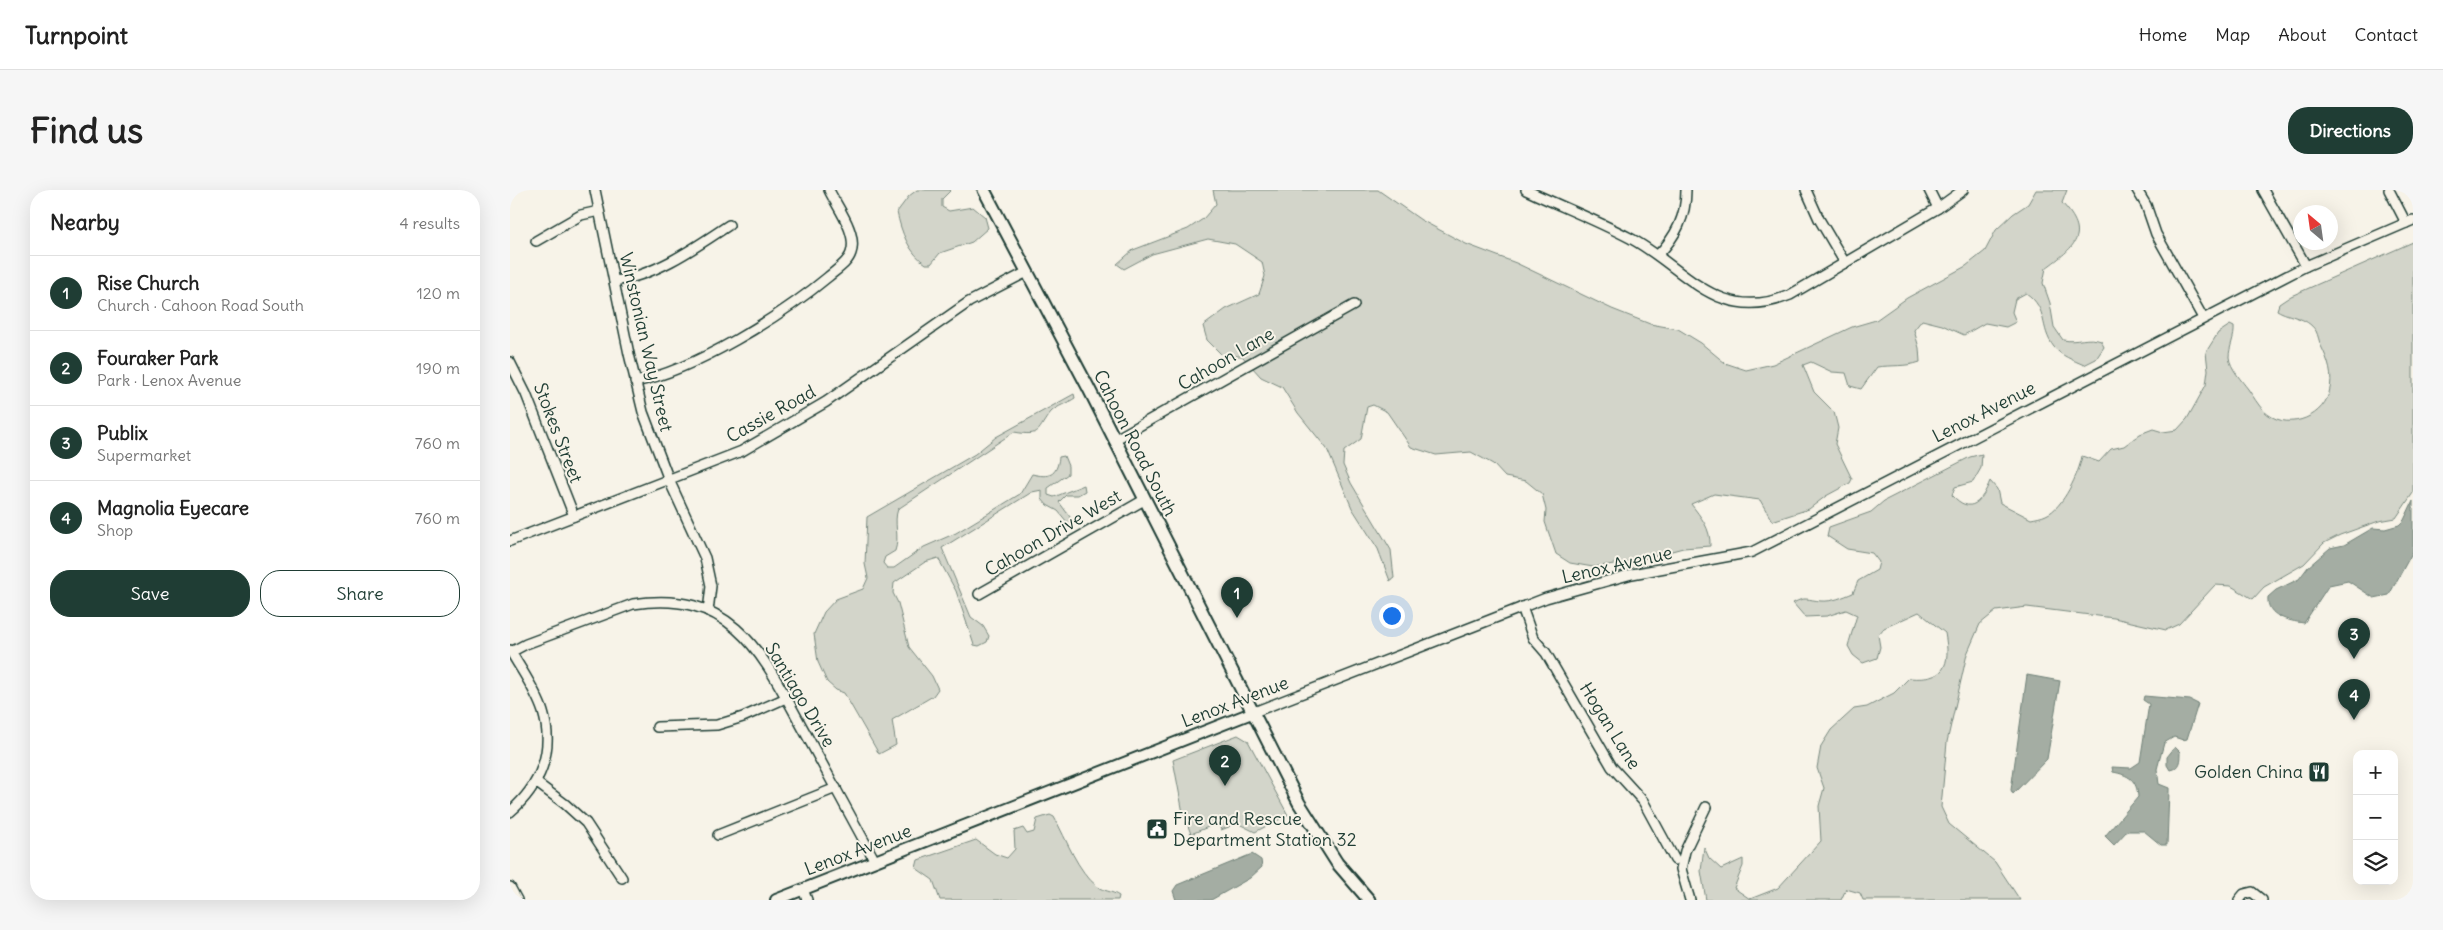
<!DOCTYPE html>
<html lang="en">
<head>
<meta charset="utf-8">
<style>
  body { margin:0; font-family:Delius,sans-serif; background:#f6f6f6; color:#222 }
  .controls { position:absolute; right:15px; bottom:15px; display:grid; overflow:hidden; border-radius:10px; box-shadow:0 5px 20px #0002 }
  .controls button { width:45px; height:45px; display:grid; place-items:center; padding:0; border:0; border-bottom:1px solid #e0e0e0; background:#fff; color:#222; font:25px sans-serif }
  .compass { position:absolute; left:1783px; top:15px; width:45px; height:45px; border-radius:50%; background:#fff; box-shadow:0 5px 20px #0002; rotate:331deg }
  .you { position:absolute; left:881px; top:425px; width:18px; height:18px; margin:-12px; border:4px solid #fff; border-radius:50%; background:#1a73e8; box-shadow:0 0 0 8px #1a73e833 }
  .badge { display:grid; place-items:center; width:32px; height:32px; border-radius:50%; background:#1f3d34; color:#fff; font-size:16px; font-weight:700 }
  .pin { position:absolute; translate:-50% -41px; filter:drop-shadow(0 1px 2px #0008) }
  .pin::after { content:''; position:absolute; top:26px; width:18px; height:15px; background:inherit; clip-path:polygon(0 0,100% 0,50% 100%) }
  .list { margin:0; padding:0; list-style:none }
  h2 { display:flex; justify-content:space-between; align-items:center; height:65px; margin:0; padding:0 20px; font-size:21px }
  h2 small { font-size:16px; font-weight:400; color:#767676 }
  .list li { display:grid; grid-template-columns:32px 1fr auto; gap:15px; align-items:center; box-sizing:border-box; height:75px; padding:0 20px; border-top:1px solid #e0e0e0 }
  .list b { display:block; font-size:19px; white-space:nowrap }
  .list p { margin:0; font-size:16px; white-space:nowrap; color:#767676 }
  .list em { font-size:16px; font-style:normal; color:#767676 }
  .actions { display:flex; gap:10px; padding:15px 20px }
  .actions a { flex:1; padding:11px 0; border:1px solid #1f3d34; border-radius:20px; text-align:center; font-size:18px; color:#1f3d34 }
  .actions .main { background:#1f3d34; color:#fff }
  .icon { flex:none; width:28px; height:28px; fill:none; stroke:currentColor; stroke-width:2; stroke-linecap:round; stroke-linejoin:round }
  .map { position:relative; flex:none; width:1903px; height:710px; overflow:hidden; border-radius:20px }
  header { display:flex; align-items:center; gap:30px; box-sizing:border-box; height:70px; padding:0 25px; background:#fff; border-bottom:1px solid #e0e0e0 }
  header strong { font-size:24px }
  nav { display:flex; gap:28px; margin-inline-start:auto; font-size:18px }
  .intro { display:flex; align-items:center; justify-content:space-between; box-sizing:border-box; height:120px; padding:0 30px }
  h1 { margin:0; font-size:35px }
  .button { padding:12px 22px; border-radius:20px; background:#1f3d34; color:#fff; font-size:18px; font-weight:700 }
  main { display:flex; gap:30px; padding:0 30px }
  aside { flex:1; background:#fff; border-radius:20px; box-shadow:0 5px 20px #0002 }
  .map>svg:first-child { display:block }
</style>
</head>
<body>
<header>
<strong>Turnpoint</strong>
<nav><a>Home</a><a>Map</a><a>About</a><a>Contact</a></nav>
</header>
<div class="intro"><h1>Find us</h1><a class="button">Directions</a></div>
<main>
<aside>
<h2>Nearby<small>4 results</small></h2>
<ul class="list">
<li><span class="badge">1</span><div><b>Rise Church</b><p>Church · Cahoon Road South</p></div><em>120 m</em></li>
<li><span class="badge">2</span><div><b>Fouraker Park</b><p>Park · Lenox Avenue</p></div><em>190 m</em></li>
<li><span class="badge">3</span><div><b>Publix</b><p>Supermarket</p></div><em>760 m</em></li>
<li><span class="badge">4</span><div><b>Magnolia Eyecare</b><p>Shop</p></div><em>760 m</em></li>
</ul>
<div class="actions"><a class="main">Save</a><a>Share</a></div>
</aside>
<div class="map">
<svg width="1903" height="710" viewBox="0 0 1903 710">
  <rect width="100%" height="100%" fill="#f7f3e8"/>
  <filter id="ink" filterUnits="userSpaceOnUse"><feTurbulence type="fractalNoise" baseFrequency=".02" numOctaves="2"/><feDisplacementMap in="SourceGraphic" scale="10" xChannelSelector="R" yChannelSelector="G"/><feConvolveMatrix kernelMatrix="1 2 1 2 8 2 1 2 1" color-interpolation-filters="sRGB"/></filter>
  <g filter="url(#ink)">
    <g fill="#d3d5ca" stroke="#79897f">
      <path d="M 407,0 L 441,0 L 432,9 L 432,17 L 439,21 L 463,17 L 475,27 L 478,38 L 462,52 L 430,63 L 421,74 L 416,74 C 399,63 391,42 387,22 L 399,6 Z"/>
      <path d="M 703,0 L 868,0 L 911,30 L 956,54 L 1006,73 L 1102,119 L 1140,134 L 1168,139 L 1191,153 L 1215,173 L 1236,180 L 1263,174 L 1342,137 L 1366,130 L 1397,108 L 1456,76 L 1475,61 L 1486,40 L 1503,24 L 1518,14 L 1526,0 L 1557,0 L 1552,13 C 1582,45 1564,57 1536,78 L 1533,93 L 1540,113 L 1544,137 L 1553,150 C 1567,153 1578,146 1591,151 L 1594,157 L 1586,169 L 1574,175 C 1563,170 1551,166 1544,157 C 1529,138 1539,119 1516,103 L 1505,109 L 1502,122 L 1506,132 L 1496,137 L 1475,133 L 1454,145 L 1432,135 L 1412,130 L 1404,140 L 1409,158 L 1410,172 C 1396,177 1381,175 1367,177 L 1351,199 L 1340,196 L 1336,183 L 1322,182 L 1301,172 L 1293,175 L 1304,202 L 1324,222 L 1328,238 L 1325,254 L 1342,289 L 1340,293 L 1316,306 L 1299,319 L 1262,331 L 1250,310 L 1204,304 L 1181,314 C 1191,327 1201,339 1200,356 L 1173,358 L 1125,371 L 1083,377 L 1060,373 L 1046,364 L 1035,332 L 1036,320 L 1032,304 L 1016,291 L 995,287 L 983,274 L 961,262 L 926,265 L 901,257 L 877,222 L 863,215 L 857,217 L 851,249 L 834,261 L 833,275 L 841,293 L 881,360 L 884,388 L 880,391 L 868,359 L 842,318 L 817,259 L 788,223 L 772,197 L 751,187 L 732,166 L 713,166 L 697,150 L 693,136 L 716,119 L 749,104 L 755,86 L 752,72 L 725,54 L 698,49 L 642,64 L 614,79 L 607,74 L 623,60 L 678,39 L 693,29 L 706,14 Z"/>
      <path d="M 1903,52 L 1903,303 L 1886,328 L 1869,331 L 1830,345 L 1814,353 L 1794,374 L 1754,397 L 1743,409 L 1721,396 L 1705,395 L 1669,434 L 1656,440 L 1604,428 L 1517,417 L 1486,421 L 1470,434 L 1457,464 L 1437,552 L 1431,617 L 1439,634 L 1485,672 L 1510,710 L 1353,710 L 1350,703 L 1336,699 L 1331,710 L 1196,710 L 1191,681 L 1194,657 L 1199,668 L 1211,679 L 1233,669 L 1233,676 L 1224,698 L 1240,709 L 1268,698 L 1311,651 L 1309,616 L 1314,598 L 1307,578 L 1311,556 L 1321,540 L 1344,519 L 1357,517 L 1384,503 L 1399,488 C 1435,491 1441,476 1435,443 L 1409,422 L 1374,438 L 1368,445 L 1370,457 L 1367,468 L 1353,473 L 1343,465 L 1338,456 L 1347,425 L 1336,420 L 1317,426 L 1295,427 L 1283,413 C 1296,406 1297,410 1311,411 C 1322,412 1333,407 1343,403 L 1348,391 L 1367,380 L 1369,372 L 1362,363 L 1337,359 L 1317,346 L 1319,337 L 1361,322 L 1374,311 L 1460,267 L 1472,264 L 1471,278 L 1463,292 L 1445,297 L 1442,305 C 1461,326 1472,311 1480,291 L 1487,299 L 1490,313 L 1521,329 C 1526,328 1532,327 1536,325 C 1553,318 1569,283 1572,266 L 1589,272 L 1601,259 L 1614,256 L 1630,244 L 1643,239 L 1653,242 L 1667,240 L 1677,229 L 1696,195 L 1698,180 L 1696,162 L 1708,143 L 1720,135 L 1724,137 C 1725,147 1719,157 1719,167 C 1720,178 1732,191 1738,199 C 1743,206 1748,215 1754,221 C 1774,241 1811,230 1819,203 C 1824,186 1818,170 1811,156 C 1809,151 1808,145 1806,141 C 1796,126 1780,128 1767,120 L 1769,114 L 1781,106 Z"/>
      <path d="M 564,204 L 565,208 C 558,213 547,216 541,222 C 526,240 533,247 504,242 L 388,319 C 383,332 390,347 385,361 L 375,367 L 373,373 L 377,378 L 384,378 L 414,357 L 446,343 L 510,304 L 522,284 C 539,288 547,286 549,267 L 554,266 L 558,276 L 558,284 L 538,298 L 538,305 L 544,307 L 574,295 L 575,301 L 568,305 L 556,305 L 549,312 L 560,327 L 562,338 L 548,321 L 537,315 L 532,309 L 532,300 L 522,302 L 432,358 L 461,427 L 473,436 L 479,446 L 477,452 L 469,456 L 464,455 L 446,401 L 428,368 L 415,372 L 384,393 L 383,403 L 388,413 L 399,457 L 422,486 L 428,499 L 423,506 L 382,530 L 386,555 L 369,564 L 334,503 L 326,500 L 317,492 L 308,472 L 304,444 L 314,422 L 326,409 L 353,399 L 358,388 L 355,374 L 357,327 L 465,264 L 486,247 Z"/>
      <path d="M 728,545 L 738,551 L 778,625 L 745,642 L 723,631 L 719,637 L 711,640 L 708,633 L 681,644 L 673,623 L 663,570 Z"/>
      <path d="M 540,625 L 544,627 C 557,650 567,681 588,697 C 593,701 602,701 609,706 L 608,710 L 430,710 L 423,690 L 406,678 L 408,670 L 466,650 L 485,664 L 497,668 L 505,659 L 504,641 L 513,638 L 517,644 L 524,642 L 527,629 Z"/>
    </g>
    <g fill="#a4ada3" stroke="#6f8077">
      <path d="M 1903,311 L 1903,361 L 1879,405 L 1864,408 L 1838,391 L 1819,395 L 1794,433 C 1778,431 1756,426 1758,407 L 1766,400 L 1789,389 L 1798,377 L 1820,358 L 1834,355 L 1863,338 L 1875,339 L 1889,335 L 1894,330 Z"/>
      <path d="M 1517,485 L 1550,491 L 1537,569 L 1503,604 L 1501,600 Z"/>
      <path d="M 1634,506 L 1680,510 L 1688,514 L 1677,549 L 1673,550 L 1664,547 L 1654,553 L 1647,579 L 1649,594 L 1659,598 L 1659,601 L 1657,655 L 1651,655 L 1634,641 L 1617,641 L 1604,655 L 1595,646 L 1628,607 C 1627,590 1619,585 1603,582 L 1602,577 L 1621,578 L 1630,572 L 1639,514 L 1633,510 Z"/>
      <path d="M 1665,557 L 1670,562 C 1670,570 1670,578 1660,580 L 1657,575 L 1657,567 Z"/>
      <path d="M 742,664 L 751,670 L 752,677 L 740,688 L 701,710 L 666,710 L 663,701 L 667,695 Z"/>
    </g>
    <g fill="none" stroke-linecap="round" stroke-linejoin="round">
      <g stroke="#1f3d34" stroke-width="12">
        <g id="minor">
          <path d="M 85,0 L 119,164 L 133,222 L 159,290 L 195,368 L 201,396 L 198,421"/>
          <path d="M 1016,0 C 1050,16 1086,30 1120,48 C 1176,78 1207,135 1280,105 L 1428,18 L 1453,0"/>
          <path d="M 1296,0 L 1309,29 L 1335,73"/>
          <path d="M 1419,0 L 1428,18"/>
          <path d="M 1627,0 L 1636,15 L 1646,44 L 1693,128"/>
          <path d="M 1753,0 L 1796,76"/>
          <path d="M 1879,0 L 1896,33"/>
          <path d="M 26,51 L 71,25 L 89,21"/>
          <path d="M 1148,65 C 1166,46 1176,27 1176,0"/>
          <path d="M 104,91 C 145,86 186,57 219,35"/>
          <path d="M 0,172 L 16,204 L 64,326"/>
          <path d="M 125,192 C 185,180 271,126 318,87 C 326,80 338,73 341,63 C 348,43 327,17 319,0"/>
          <path d="M 604,250 L 844,115"/>
          <path d="M 0,351 L 232,261 L 316,212 L 459,112 L 517,82"/>
          <path d="M 469,404 L 634,310"/>
          <path d="M 1012,417 L 1023,448 L 1036,463 L 1102,577 L 1133,611 L 1165,670"/>
          <path d="M 0,460 C 11,480 26,500 33,522 C 45,561 30,596 0,622"/>
          <path d="M 1,462 L 16,454 L 123,414 C 226,398 254,468 296,544 C 319,586 342,629 365,671"/>
          <path d="M 744,522 L 1036,408 L 1122,384 L 1242,362 L 1796,76 L 1903,30"/>
          <path d="M 147,537 L 207,535 L 233,527 L 276,508"/>
          <path d="M 27,593 L 55,614 L 76,633 L 112,688"/>
          <path d="M 208,645 L 326,598"/>
          <path d="M 0,697 L 7,710"/>
          <path d="M 293,699 L 297,710"/>
          <path d="M 1180,710 L 1171,679 L 1175,661 L 1196,617"/>
          <path d="M 1729,710 L 1734,704 L 1742,702 L 1752,710"/>
        </g>
      </g>
      <g stroke="#1f3d34" stroke-width="14">
        <path id="tertiary" d="M 266,710 L 744,522"/>
      </g>
      <g stroke="#1f3d34" stroke-width="15">
        <path id="secondary" d="M 474,0 L 578,197 L 789,613 L 827,673 L 859,710"/>
      </g>
      <use href="#minor" stroke="#f7f3e8" stroke-width="9"/>
      <use href="#tertiary" stroke="#f7f3e8" stroke-width="10"/>
      <use href="#secondary" stroke="#f7f3e8" stroke-width="11"/>
    </g>
  </g>
  <defs>
    <g id="restaurant-square" transform="scale(1.125)"><rect x="-9" y="-9" width="18" height="18" rx="4" fill="#1f3d34" stroke="#f7f3e8"/><path d="M-5-6h1v4h1v-4h1v4h1v-4h1v5L-1.5 .5V6h-2V.5L-5-1ZM5-6V6H3V1.5H1.5Q1.5-4 5-6Z" fill="#fff"/></g>
    <g id="civic-square" transform="scale(1.125)"><rect x="-9" y="-9" width="18" height="18" rx="4" fill="#1f3d34" stroke="#f7f3e8"/><path d="M-.6-6.5H3V-4.5H.6V-3L4-1V1h2V6H-6V1h2V-1L-.6-3ZM-1.2 2.5V6h2.4V2.5Z" fill="#fff"/></g>
  </defs>
  <g fill-rule="evenodd">
    <use href="#restaurant-square" x="1809" y="582"/>
    <use href="#civic-square" x="647" y="639"/>
  </g>
  <g text-anchor="middle" stroke-width="4" stroke-linejoin="round" paint-order="stroke">
    <g font-size="18" fill="#1f3d34" stroke="#f7f3e8">
      <text transform="translate(136 152) rotate(77)" y="6">Winstonian Way Street</text>
      <text transform="translate(716 169) rotate(-30)" y="6">Cahoon Lane</text>
      <text transform="translate(1474 222) rotate(-27)" y="6">Lenox Avenue</text>
      <text transform="translate(261 224) rotate(-29)" y="6">Cassie Road</text>
      <text transform="translate(48 243) rotate(69)" y="6">Stokes Street</text>
      <text transform="translate(625 253) rotate(63)" y="6">Cahoon Road South</text>
      <text transform="translate(543 343) rotate(-30)" y="6">Cahoon Drive West</text>
      <text transform="translate(1107 375) rotate(-13)" y="6">Lenox Avenue</text>
      <text transform="translate(290 505) rotate(59)" y="6">Santiago Drive</text>
      <text transform="translate(725 512) rotate(-21)" y="6">Lenox Avenue</text>
      <text transform="translate(1100 536) rotate(58)" y="6">Hogan Lane</text>
      <text transform="translate(348 660) rotate(-21)" y="6">Lenox Avenue</text>
    </g>
    <g font-size="18" fill="#1f3d34" stroke="#f7f3e8" text-anchor="end">
      <text x="1793" y="588">Golden China</text>
      <text x="663" y="635" text-anchor="start">Fire and Rescue<tspan x="663" dy="21">Department Station 32</tspan></text>
    </g>
  </g>
</svg>
<div class="controls">
<button>+</button>
<button>−</button>
<button><svg class="icon" aria-label="layers" viewBox="0 0 24 24"><path d="M12 4l9 5-9 5-9-5zM3 14l9 5 9-5"/></svg></button>
</div>
<svg class="compass" viewBox="-18 -18 36 36"><path d="M0-13l5 13h-10z" fill="#e53935"/><path d="M0 13l5-13h-10z" fill="#767676"/></svg>
<div class="you"></div>
<div class="pin badge" style="left:727px;top:428px">1</div>
<div class="pin badge" style="left:715px;top:596px">2</div>
<div class="pin badge" style="left:1844px;top:469px">3</div>
<div class="pin badge" style="left:1844px;top:530px">4</div>
</div>
</main>
</body>
</html>
